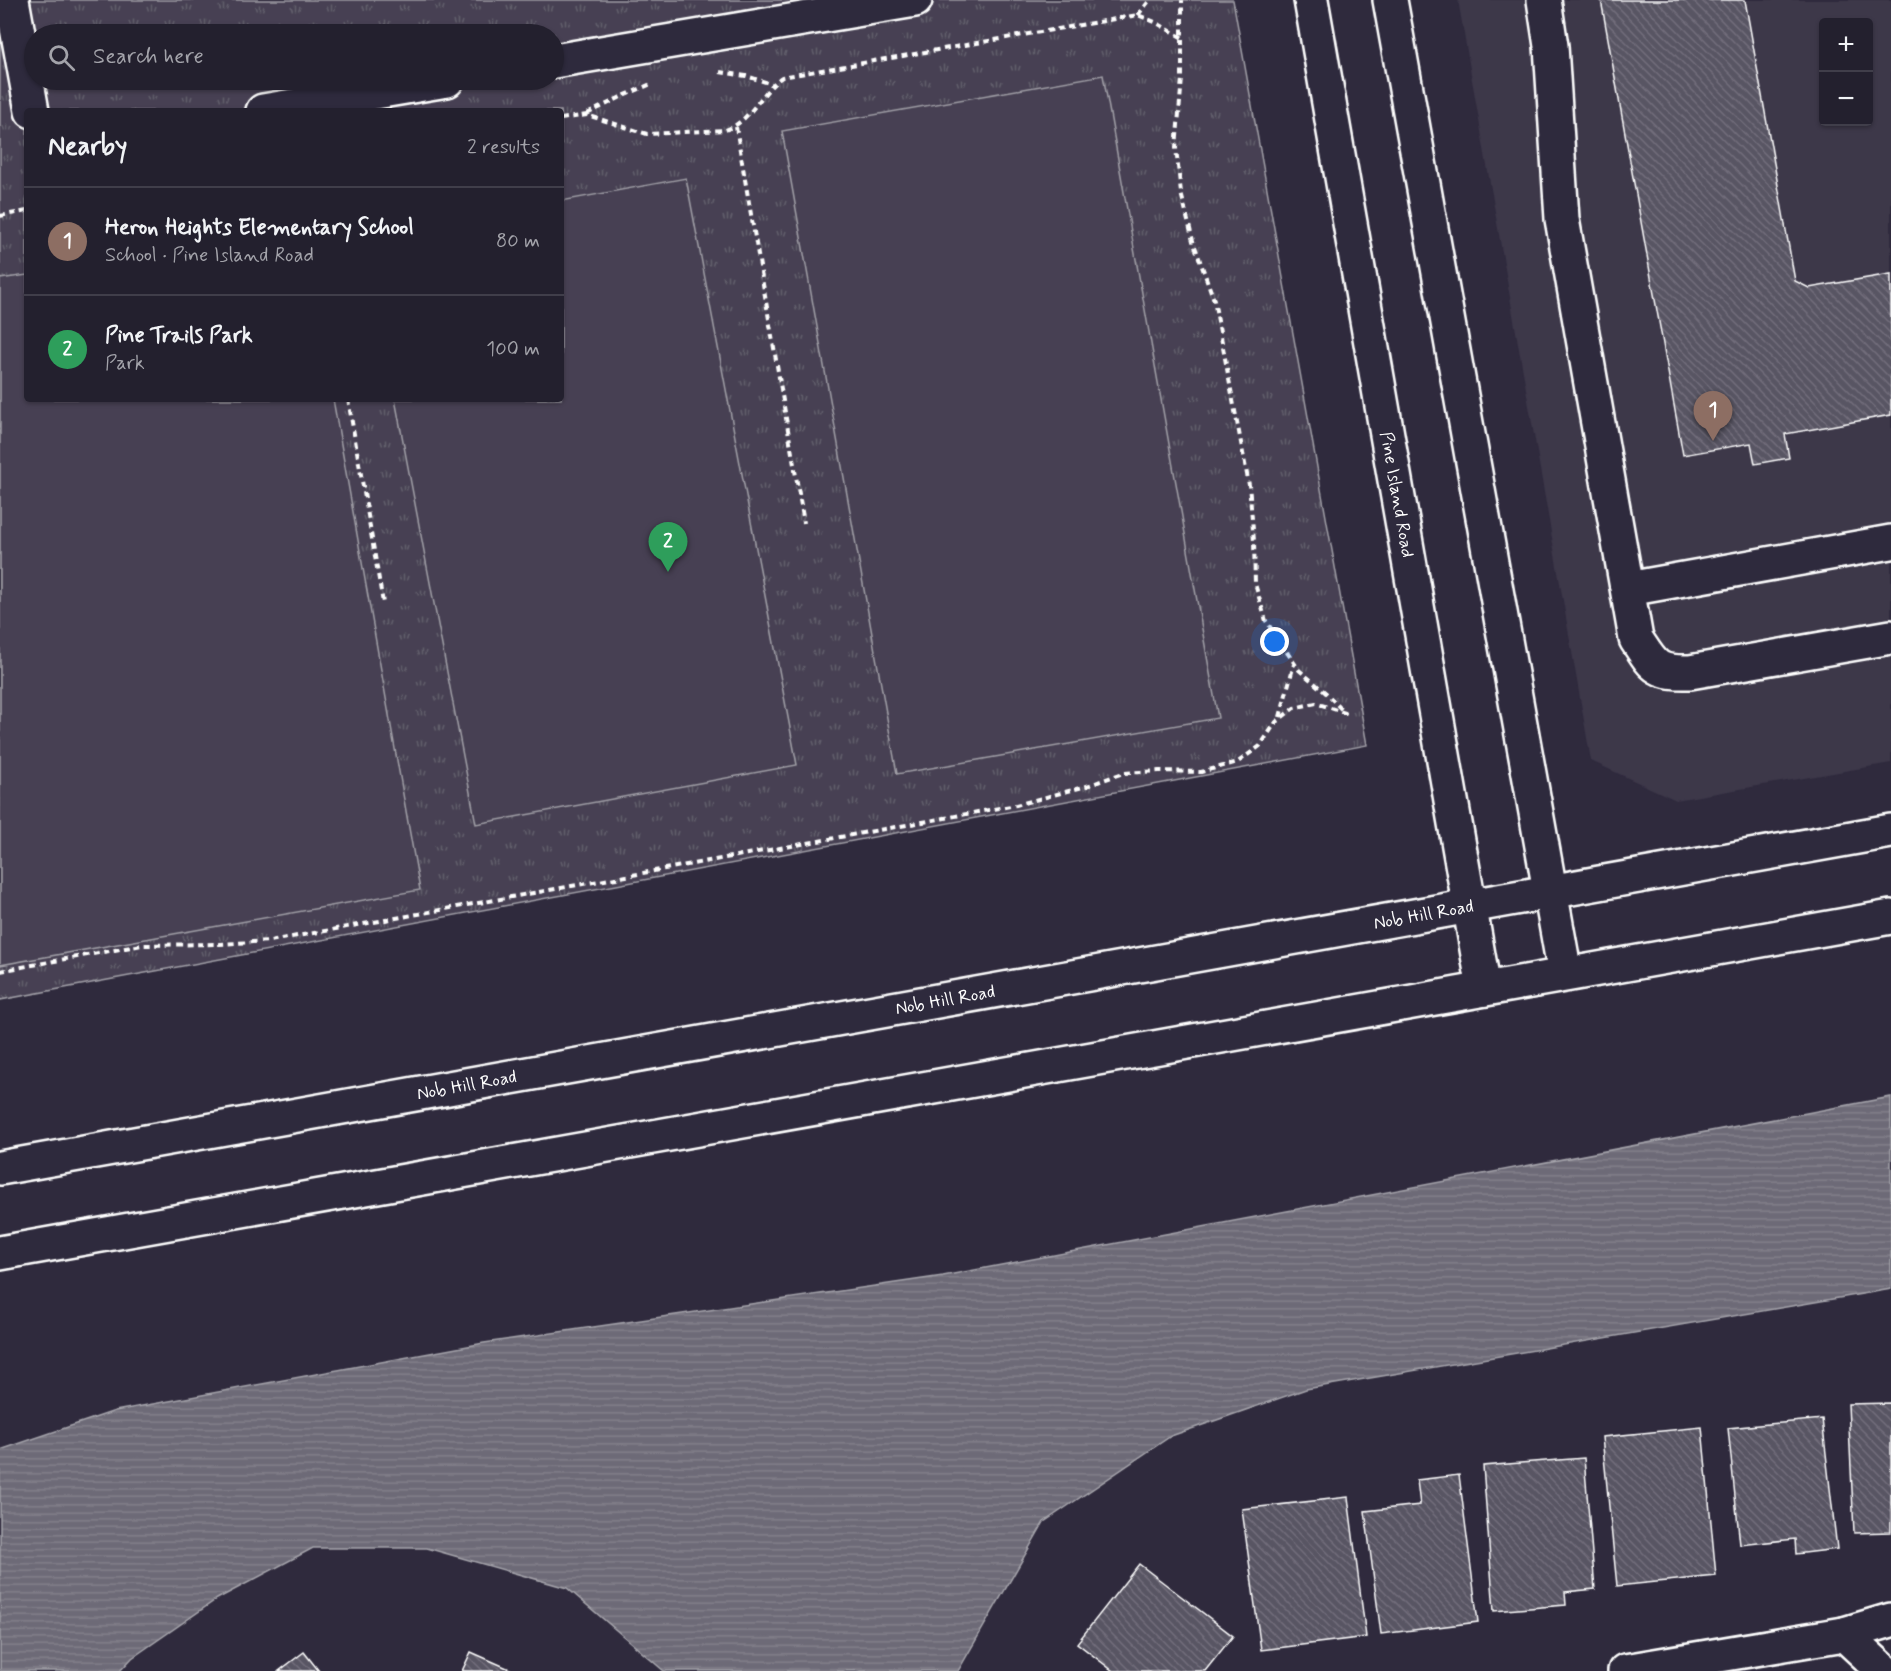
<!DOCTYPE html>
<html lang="en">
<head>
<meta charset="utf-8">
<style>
  body { margin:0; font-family:Mynerve,sans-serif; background:#2f2d3a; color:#f1f3f6 }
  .controls { position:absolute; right:18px; top:18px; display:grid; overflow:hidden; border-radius:6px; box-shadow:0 2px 4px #0004 }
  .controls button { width:54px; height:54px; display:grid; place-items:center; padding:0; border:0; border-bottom:2px solid #403e4a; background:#23202e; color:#f1f3f6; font:30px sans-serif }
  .you { position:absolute; left:1275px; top:642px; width:21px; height:21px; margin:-15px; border:4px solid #fff; border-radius:50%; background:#1a73e8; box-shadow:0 0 0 9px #1a73e833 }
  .badge { display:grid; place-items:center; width:39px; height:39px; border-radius:50%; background:#ff9aa2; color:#fff; font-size:20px; font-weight:700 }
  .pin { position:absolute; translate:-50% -50px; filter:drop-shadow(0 2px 3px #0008) }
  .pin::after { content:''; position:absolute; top:32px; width:21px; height:18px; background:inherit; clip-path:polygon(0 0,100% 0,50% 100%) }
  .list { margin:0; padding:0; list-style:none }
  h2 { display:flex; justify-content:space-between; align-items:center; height:78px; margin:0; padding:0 24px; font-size:26px }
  h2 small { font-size:20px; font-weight:400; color:#a3a3aa }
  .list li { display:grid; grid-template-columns:39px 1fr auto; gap:18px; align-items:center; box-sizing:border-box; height:108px; padding:0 24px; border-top:2px solid #403e4a }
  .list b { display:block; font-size:22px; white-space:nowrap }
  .list p { margin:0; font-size:20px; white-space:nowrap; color:#a3a3aa }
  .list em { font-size:20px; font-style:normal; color:#a3a3aa }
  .icon { flex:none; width:33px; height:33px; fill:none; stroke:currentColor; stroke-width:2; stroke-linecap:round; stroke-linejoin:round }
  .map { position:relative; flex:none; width:1891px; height:1671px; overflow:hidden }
  .search { position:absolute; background:#23202e; box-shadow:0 2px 4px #0004; left:24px; top:24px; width:540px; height:66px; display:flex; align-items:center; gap:15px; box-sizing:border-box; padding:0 21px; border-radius:33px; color:#a3a3aa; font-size:22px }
  .panel { position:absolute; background:#23202e; box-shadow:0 2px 4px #0004; left:24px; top:108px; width:540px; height:294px; border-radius:6px }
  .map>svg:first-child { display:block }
</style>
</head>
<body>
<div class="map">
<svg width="1891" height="1671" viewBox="0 0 1891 1671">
  <defs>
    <pattern id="grass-tufts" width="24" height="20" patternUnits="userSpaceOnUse" patternTransform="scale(1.5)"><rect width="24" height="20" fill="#464152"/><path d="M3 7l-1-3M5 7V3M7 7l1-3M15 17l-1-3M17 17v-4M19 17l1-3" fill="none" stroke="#625e6c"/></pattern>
    <pattern id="water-rules" width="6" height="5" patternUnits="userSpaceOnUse" patternTransform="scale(1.5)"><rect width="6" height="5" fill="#6d6a77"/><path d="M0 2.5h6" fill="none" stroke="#83808b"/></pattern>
    <pattern id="building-back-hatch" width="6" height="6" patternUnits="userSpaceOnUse" patternTransform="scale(1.5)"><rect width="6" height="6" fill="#595564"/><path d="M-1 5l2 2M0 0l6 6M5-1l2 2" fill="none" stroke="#726e7b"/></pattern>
  </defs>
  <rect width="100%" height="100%" fill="#2f2a3d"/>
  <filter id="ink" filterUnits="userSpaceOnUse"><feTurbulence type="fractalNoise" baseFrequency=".0167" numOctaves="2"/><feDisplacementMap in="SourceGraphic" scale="12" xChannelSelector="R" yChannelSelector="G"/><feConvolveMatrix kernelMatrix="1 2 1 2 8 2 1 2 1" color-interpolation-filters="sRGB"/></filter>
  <g filter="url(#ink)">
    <path fill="#3c3749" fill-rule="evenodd" d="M 1458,0 L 1891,0 L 1891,763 L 1676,800 L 1591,761 ZM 1824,22 L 1868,22 L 1868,122 L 1824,122 Z"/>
    <path fill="url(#grass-tufts)" stroke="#a2a0a8" stroke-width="1.5" fill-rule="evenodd" d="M 0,0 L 1233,0 L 1367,745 L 0,1000 ZM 34,34 L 554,34 L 554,80 L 34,80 ZM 27,111 L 561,111 L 561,399 L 27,399 Z"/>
    <g fill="#464152" stroke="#a2a0a8" stroke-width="1.5">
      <path d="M 1103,75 L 1218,718 L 897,774 L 782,131 Z"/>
      <path d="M 686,178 L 797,765 L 476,824 L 395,399 L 561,399 L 561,201 Z"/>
      <path d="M 27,275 L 27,399 L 333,399 L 420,890 L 0,965 L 0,279 Z"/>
    </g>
    <path fill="url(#water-rules)" stroke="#a7a6ad" stroke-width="1.5" d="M 1891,1097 L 1891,1289 L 1306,1389 L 1171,1436 L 1044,1522 L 958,1671 L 664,1671 L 567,1588 L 427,1548 L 313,1548 L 217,1599 L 132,1658 L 120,1671 L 0,1671 L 0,1450 L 115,1411 L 484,1343 L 943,1276 Z"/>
    <g fill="url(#building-back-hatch)" stroke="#fff" stroke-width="1.5">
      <path d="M 1601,0 L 1745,0 L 1795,281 L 1809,288 L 1891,274 L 1891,415 L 1785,434 L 1789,458 L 1755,464 L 1751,443 L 1683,455 Z"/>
      <path d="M 1891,1403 L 1891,1532 L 1854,1533 L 1848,1404 Z"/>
      <path d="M 1822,1419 L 1837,1549 L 1796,1554 L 1795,1539 L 1740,1545 L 1728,1428 Z"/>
      <path d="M 1702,1427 L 1716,1576 L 1617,1586 L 1602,1437 Z"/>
      <path d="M 1584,1458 L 1595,1589 L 1565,1592 L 1566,1605 L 1494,1611 L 1483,1466 Z"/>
      <path d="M 1459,1475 L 1478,1622 L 1381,1634 L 1365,1511 L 1420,1505 L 1417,1480 Z"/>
      <path d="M 1348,1497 L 1366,1637 L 1261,1650 L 1242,1509 Z"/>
      <path d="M 1139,1564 L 1233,1636 L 1205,1671 L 1113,1671 L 1077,1643 Z"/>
      <path d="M 304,1652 L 319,1671 L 279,1671 Z"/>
      <path d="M 471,1652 L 514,1671 L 462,1671 Z"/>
    </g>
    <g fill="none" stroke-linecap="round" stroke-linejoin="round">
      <g stroke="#fff" stroke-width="38">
        <g id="minor">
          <path d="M 12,0 L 32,111"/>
          <path d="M 1544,0 L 1551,46 L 1562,219 L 1636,639 C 1654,666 1655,673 1690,672 L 1891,637"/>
          <path d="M 554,61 L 915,0"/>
          <path d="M 263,111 L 447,80"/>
          <path d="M 1628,589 L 1891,542"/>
          <path d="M 1844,1634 L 1884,1671"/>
          <path d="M 1625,1671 L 1844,1634 L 1891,1620"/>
        </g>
      </g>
      <g stroke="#fff" stroke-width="38">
        <g id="major">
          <path id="s1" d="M 1311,0 L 1484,989"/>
          <path d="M 1390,0 L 1565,974"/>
          <path id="s2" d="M 0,1168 L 1891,831"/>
          <path d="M 0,1253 L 1891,917"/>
        </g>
      </g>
      <g stroke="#fff" stroke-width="4" stroke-dasharray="6 4.5" stroke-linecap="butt">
        <path d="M 1138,15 L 1150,0"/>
        <path d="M 720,72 L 746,76 L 772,84"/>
        <path d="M 587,114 L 621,97 L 651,84"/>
        <path d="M 561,119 L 587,115 L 647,134 L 725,130 C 751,122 761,91 782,77 L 1138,15 L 1155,22 L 1183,38"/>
        <path d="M 736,127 L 804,523"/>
        <path d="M 0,216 L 27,211"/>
        <path d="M 348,399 L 383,603"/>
        <path d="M 1280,717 L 1294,664"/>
        <path d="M 0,971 L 142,945 L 220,944 L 270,941 L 1016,805 L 1087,786 L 1123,773 L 1159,771 L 1201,772 L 1238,762 L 1260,746 L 1276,722 L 1294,708 L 1316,703 L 1345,713 L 1326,693 L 1299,670 L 1266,621 L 1255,584 L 1254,541 L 1249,485 L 1214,300 L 1193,241 L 1181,193 L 1176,148 L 1182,78 L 1182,0"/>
      </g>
      <use href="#minor" stroke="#2f2a3d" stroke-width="33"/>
      <use href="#major" stroke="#2f2a3d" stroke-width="33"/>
    </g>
  </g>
  <g text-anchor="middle" stroke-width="4.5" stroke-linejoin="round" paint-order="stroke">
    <g font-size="18" fill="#fff" stroke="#2f2a3d">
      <text dy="6" stroke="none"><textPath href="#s1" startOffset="502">Pine Island Road</textPath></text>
      <text dy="6" stroke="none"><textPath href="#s2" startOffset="1446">Nob Hill Road</textPath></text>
      <text dy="6" stroke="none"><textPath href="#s2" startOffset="960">Nob Hill Road</textPath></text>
      <text dy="6" stroke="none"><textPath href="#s2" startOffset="474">Nob Hill Road</textPath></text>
    </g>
  </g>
</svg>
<div class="controls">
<button>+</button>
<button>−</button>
</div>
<div class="you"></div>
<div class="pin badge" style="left:1713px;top:441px;background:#8d6e63">1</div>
<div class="pin badge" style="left:668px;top:572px;background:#2e9e5b">2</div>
<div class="search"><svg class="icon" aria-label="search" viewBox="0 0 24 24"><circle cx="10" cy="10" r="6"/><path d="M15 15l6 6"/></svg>Search here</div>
<section class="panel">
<h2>Nearby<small>2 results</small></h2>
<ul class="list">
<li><span class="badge" style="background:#8d6e63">1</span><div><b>Heron Heights Elementary School</b><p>School · Pine Island Road</p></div><em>80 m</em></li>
<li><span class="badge" style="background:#2e9e5b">2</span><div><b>Pine Trails Park</b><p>Park</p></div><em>100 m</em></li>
</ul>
</section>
</div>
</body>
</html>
